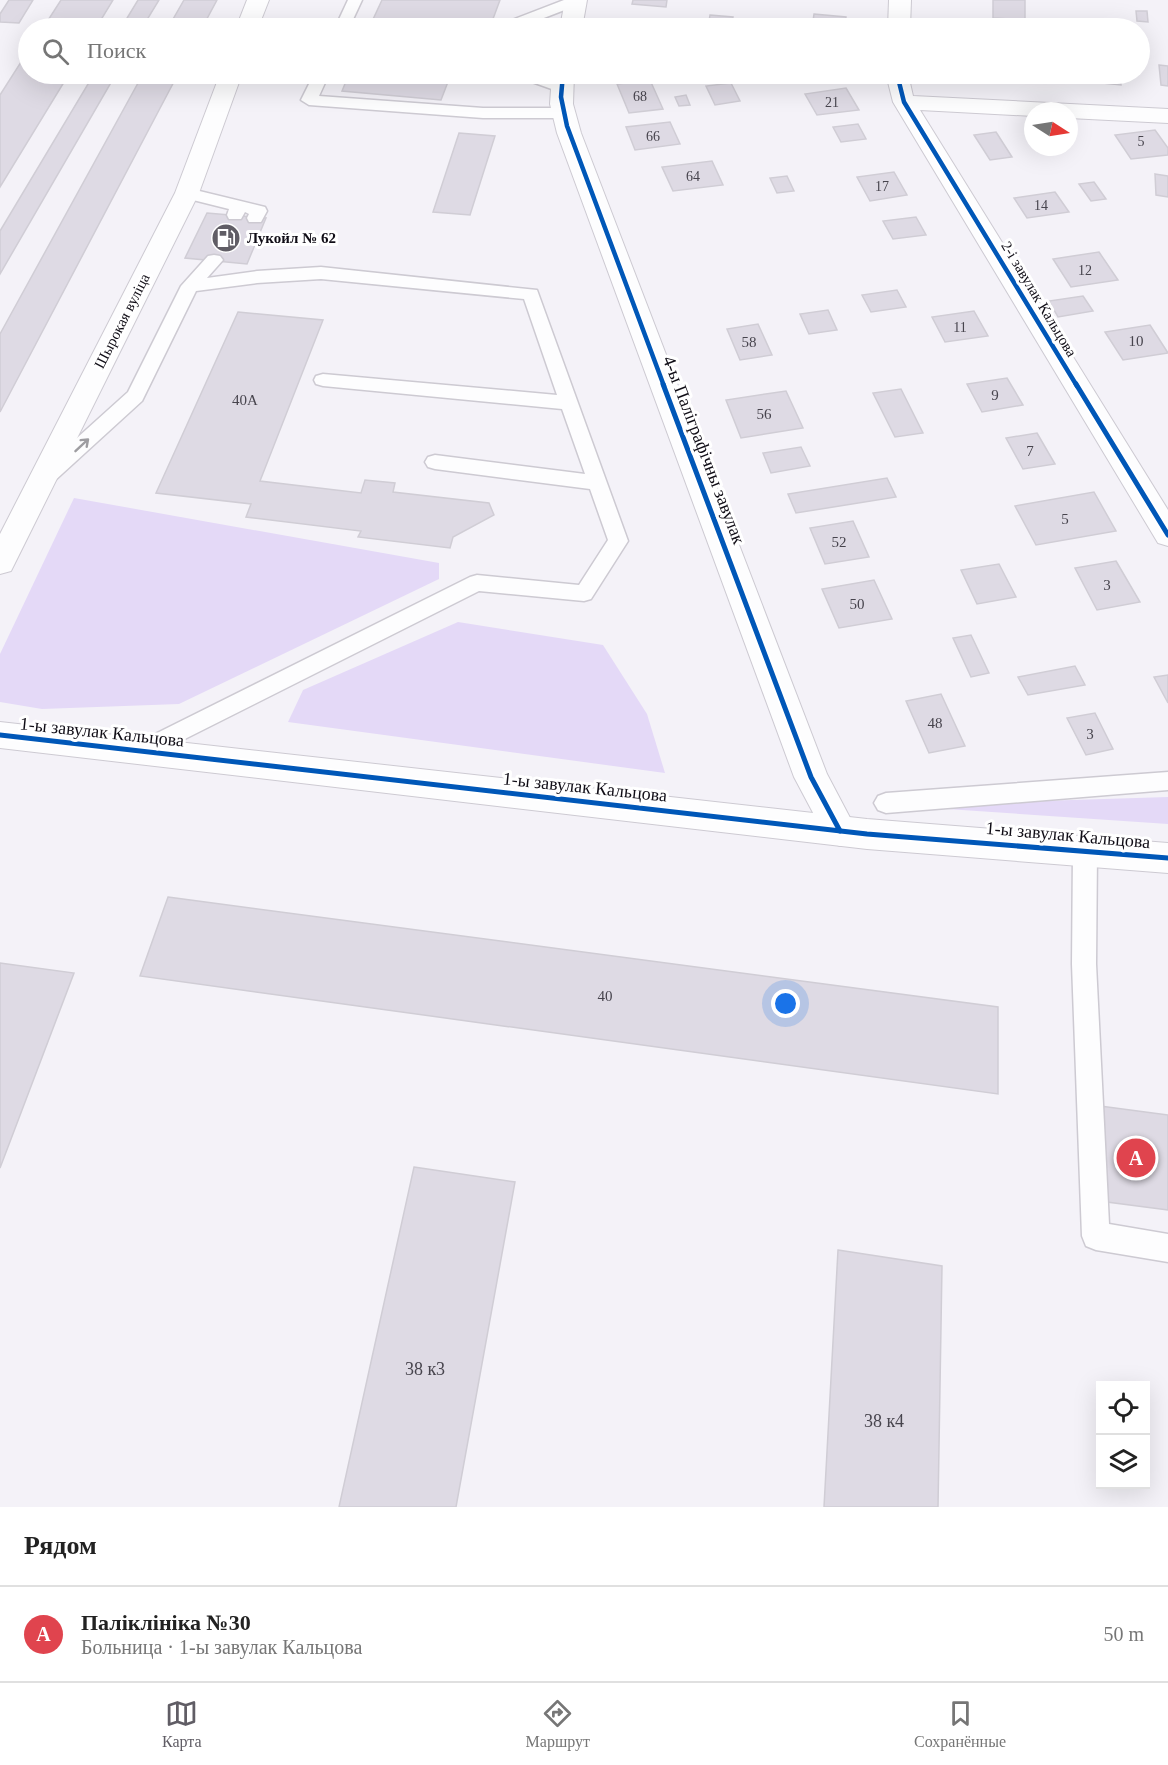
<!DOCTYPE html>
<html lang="ru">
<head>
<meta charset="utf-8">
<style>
  body { margin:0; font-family:Georgia,serif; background:#f2f2f2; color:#222 }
  .controls { position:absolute; right:18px; bottom:18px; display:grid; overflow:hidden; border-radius:0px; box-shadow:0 6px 24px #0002 }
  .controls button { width:54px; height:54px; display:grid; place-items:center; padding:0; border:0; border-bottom:2px solid #e0e0e0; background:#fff; color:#222; font:30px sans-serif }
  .compass { position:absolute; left:1024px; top:102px; width:54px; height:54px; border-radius:50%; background:#fff; box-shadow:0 6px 24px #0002; rotate:102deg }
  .you { position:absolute; left:786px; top:1004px; width:21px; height:21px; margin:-15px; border:4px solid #fff; border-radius:50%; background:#1a73e8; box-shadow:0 0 0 9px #1a73e833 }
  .badge { display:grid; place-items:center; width:39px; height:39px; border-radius:50%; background:#605d65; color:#fff; font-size:20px; font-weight:700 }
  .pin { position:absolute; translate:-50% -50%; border:3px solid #fff; box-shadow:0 2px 6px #0006 }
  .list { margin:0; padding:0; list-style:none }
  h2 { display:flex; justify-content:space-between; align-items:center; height:78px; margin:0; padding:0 24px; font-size:26px }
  h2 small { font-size:20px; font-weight:400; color:#767676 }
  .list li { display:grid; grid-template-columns:39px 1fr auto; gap:18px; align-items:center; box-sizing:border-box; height:96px; padding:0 24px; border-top:2px solid #e0e0e0 }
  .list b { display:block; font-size:22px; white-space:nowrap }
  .list p { margin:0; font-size:20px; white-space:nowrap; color:#767676 }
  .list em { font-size:20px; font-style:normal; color:#767676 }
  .icon { flex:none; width:33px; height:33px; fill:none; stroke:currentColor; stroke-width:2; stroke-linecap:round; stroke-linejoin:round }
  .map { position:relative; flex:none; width:1168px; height:1507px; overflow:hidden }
  .search { position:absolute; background:#fff; box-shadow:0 6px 24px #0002; left:18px; right:18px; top:18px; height:66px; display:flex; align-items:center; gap:15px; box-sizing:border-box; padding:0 21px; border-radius:33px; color:#767676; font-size:22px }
  .sheet { height:174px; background:#fff }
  nav { display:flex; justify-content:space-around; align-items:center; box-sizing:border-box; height:84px; border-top:2px solid #e0e0e0; background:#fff; font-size:16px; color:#767676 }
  nav a { display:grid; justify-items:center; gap:3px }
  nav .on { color:#605d65 }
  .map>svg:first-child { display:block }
</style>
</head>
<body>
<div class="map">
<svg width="1168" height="1507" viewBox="0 0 1168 1507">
  <rect width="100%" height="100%" fill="#f4f2f8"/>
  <g fill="#e4d9f7">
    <path d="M 74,498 L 439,563 L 439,579 L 179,704 L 42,709 L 0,702 L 0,654 Z"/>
    <path d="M 458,622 L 603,645 L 647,714 L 665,773 L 288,722 L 303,690 Z"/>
    <path d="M 1168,797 L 1168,824 L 947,809 L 949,804 Z"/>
  </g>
  <g fill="#dedae4" stroke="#d0cdd5" stroke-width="1.5">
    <path d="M 9,0 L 33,0 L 19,23 L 0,22 L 0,14 Z"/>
    <path d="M 61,0 L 113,0 L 96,28 L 43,28 Z"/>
    <path d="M 138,0 L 159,0 L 142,28 L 121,28 Z"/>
    <path d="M 184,0 L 217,0 L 202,28 L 168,28 Z"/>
    <path d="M 382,0 L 500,0 L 490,27 L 469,25 L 468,28 L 369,28 Z"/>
    <path d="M 633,0 L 667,0 L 666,7 L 632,4 Z"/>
    <path d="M 993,0 L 1025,0 L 1025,20 L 993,18 Z"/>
    <path d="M 1136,11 L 1147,11 L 1148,22 L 1137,21 Z"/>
    <path d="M 814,14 L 846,17 L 845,28 L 812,28 Z"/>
    <path d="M 710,15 L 733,17 L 731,28 L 708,28 Z"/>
    <path d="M 28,51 L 28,74 L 69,74 L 0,187 L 0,95 Z"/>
    <path d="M 1159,65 L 1168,66 L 1168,86 L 1161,85 Z"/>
    <path d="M 94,74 L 116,74 L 0,274 L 0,231 Z"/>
    <path d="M 143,74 L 178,74 L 0,412 L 0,334 Z"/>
    <path d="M 349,74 L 451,74 L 441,100 L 342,91 Z"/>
    <path d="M 1005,74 L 1046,74 L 1046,81 L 1005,77 Z"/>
    <path d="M 1092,74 L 1120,74 L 1121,85 L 1093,82 Z"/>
    <path d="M 650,80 L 663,109 L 629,113 L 617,84 Z"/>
    <path d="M 731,83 L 740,101 L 715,105 L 706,86 Z"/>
    <path d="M 846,88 L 859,110 L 817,115 L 805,94 Z"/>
    <path d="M 686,95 L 690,105 L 679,106 L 675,97 Z"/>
    <path d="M 670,122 L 680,144 L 635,150 L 626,127 Z"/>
    <path d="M 858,124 L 866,139 L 841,142 L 833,127 Z"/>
    <path d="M 1155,130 L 1168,148 L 1168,155 L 1131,159 L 1115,135 Z"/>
    <path d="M 996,132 L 1012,157 L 990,160 L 974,135 Z"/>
    <path d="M 459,133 L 495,136 L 470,215 L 433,212 Z"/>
    <path d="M 712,161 L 723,185 L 673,191 L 662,167 Z"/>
    <path d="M 894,172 L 907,195 L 870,201 L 857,177 Z"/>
    <path d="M 1155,174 L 1168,176 L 1168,197 L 1156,195 Z"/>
    <path d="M 787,176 L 794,191 L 777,193 L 770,178 Z"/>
    <path d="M 1094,182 L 1106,199 L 1091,201 L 1079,184 Z"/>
    <path d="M 1055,192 L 1069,212 L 1027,218 L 1014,198 Z"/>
    <path d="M 207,213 L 266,218 L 247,264 L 185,258 Z"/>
    <path d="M 916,217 L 926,235 L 893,239 L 883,221 Z"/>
    <path d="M 1099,252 L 1118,280 L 1071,287 L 1053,259 Z"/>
    <path d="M 897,290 L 906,307 L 871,312 L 862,295 Z"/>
    <path d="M 1083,296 L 1093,311 L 1058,317 L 1049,301 Z"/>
    <path d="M 828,310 L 837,330 L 809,334 L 800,314 Z"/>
    <path d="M 974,311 L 988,336 L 945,342 L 932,317 Z"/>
    <path d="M 238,312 L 323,320 L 260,481 L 361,493 L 365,480 L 395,483 L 393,492 L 489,503 L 494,515 L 453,537 L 450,548 L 358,537 L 361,531 L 246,517 L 251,504 L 156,493 Z"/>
    <path d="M 758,324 L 772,355 L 740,360 L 727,329 Z"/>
    <path d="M 1150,325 L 1168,353 L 1123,360 L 1105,332 Z"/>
    <path d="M 1007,378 L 1023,405 L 982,412 L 967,384 Z"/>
    <path d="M 901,389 L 923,433 L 895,437 L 873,393 Z"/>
    <path d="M 786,391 L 803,428 L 741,438 L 726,400 Z"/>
    <path d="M 1037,433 L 1055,464 L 1023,469 L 1006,438 Z"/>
    <path d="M 801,447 L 810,466 L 771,473 L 763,453 Z"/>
    <path d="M 887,478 L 896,497 L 796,513 L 788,494 Z"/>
    <path d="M 1094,492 L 1116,531 L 1036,545 L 1015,506 Z"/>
    <path d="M 853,521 L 869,557 L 825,564 L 810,528 Z"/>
    <path d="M 1116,561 L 1140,602 L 1097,610 L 1075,568 Z"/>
    <path d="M 999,564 L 1016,597 L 977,604 L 961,570 Z"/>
    <path d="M 874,580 L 892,619 L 839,628 L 822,589 Z"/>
    <path d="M 971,635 L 989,673 L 971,677 L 953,638 Z"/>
    <path d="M 1075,666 L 1085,685 L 1028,695 L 1018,677 Z"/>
    <path d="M 1168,675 L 1168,703 L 1154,677 Z"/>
    <path d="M 941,694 L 965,746 L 929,753 L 906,701 Z"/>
    <path d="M 1095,713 L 1113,749 L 1086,755 L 1067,718 Z"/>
    <path d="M 168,897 L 998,1007 L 998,1094 L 140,976 Z"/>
    <path d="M 0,963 L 74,973 L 0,1168 Z"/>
    <path d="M 1100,1106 L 1168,1115 L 1168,1210 L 1107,1202 Z"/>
    <path d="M 414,1167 L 515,1182 L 456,1507 L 339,1507 Z"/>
    <path d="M 838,1250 L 942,1266 L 938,1507 L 824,1507 Z"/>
  </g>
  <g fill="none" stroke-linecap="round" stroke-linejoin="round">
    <g stroke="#cdcad2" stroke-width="3">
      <g id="lane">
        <path d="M 348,0 L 362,0 L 349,28 L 335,28 Z"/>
        <path d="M 564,0 L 582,1 L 580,4 L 518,28 L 504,28 L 507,22 Z"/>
        <path d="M 314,74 L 329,74 L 319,96 L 483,108 L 562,108 L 570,113 L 562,118 L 483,118 L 309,105 L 301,100 Z"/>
        <path d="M 515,74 L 536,74 L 565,84 L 568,87 L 560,92 L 518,77 Z"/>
        <path d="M 187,188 L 265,207 L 267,211 L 261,222 L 249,222 L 247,218 L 249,214 L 245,212 L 241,219 L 229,219 L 227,215 L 229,209 L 181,197 L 179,193 L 181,189 Z"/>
        <path d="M 214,255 L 220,256 L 223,260 L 207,278 L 257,271 L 321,267 L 537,290 L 628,541 L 591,599 L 584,601 L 479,591 L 141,761 L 133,759 L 130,752 L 133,745 L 470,577 L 477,575 L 579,585 L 608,540 L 590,489 L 435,469 L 428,467 L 425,462 L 428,457 L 435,455 L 585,474 L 562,409 L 323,386 L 316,384 L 314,380 L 316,376 L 323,374 L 557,395 L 524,299 L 321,279 L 257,283 L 196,291 L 142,401 L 51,484 L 44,486 L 37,484 L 34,479 L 37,474 L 128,392 L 181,286 L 208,256 Z"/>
        <path d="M 1168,772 L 1168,790 L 886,813 L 878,810 L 874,803 L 878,796 L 886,793 Z"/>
        <path d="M 1085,842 L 1093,845 L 1097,852 L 1096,964 L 1109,1224 L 1168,1234 L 1168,1262 L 1096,1250 L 1086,1246 L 1082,1236 L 1072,964 L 1073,852 L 1077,845 Z"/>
      </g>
    </g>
    <g stroke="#cdcad2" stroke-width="2">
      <g id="street">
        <path d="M 565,0 L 587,0 L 582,28 L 560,28 Z"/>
        <path d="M 889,0 L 911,0 L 910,28 L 888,28 Z"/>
        <path d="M 552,74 L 574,74 L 573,104 L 581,133 L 827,774 L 857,831 L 852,841 L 840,846 L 828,841 L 794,777 L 557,133 L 550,104 Z"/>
        <path d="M 886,74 L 908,74 L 913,96 L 1168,109 L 1168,123 L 1069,118 L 1069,111 L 1033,111 L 1033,116 L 920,110 L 1168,510 L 1168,546 L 1158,543 L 893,102 Z"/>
      </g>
    </g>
    <g stroke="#cdcad2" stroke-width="2">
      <g id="secondary">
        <path d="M 247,0 L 269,0 L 258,28 L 236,28 Z"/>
        <path d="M 220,74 L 242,74 L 199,193 L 15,563 L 11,571 L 0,574 L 0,534 L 175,193 Z"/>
        <path d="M 0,722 L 867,819 L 1168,843 L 1168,873 L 867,849 L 0,748 Z"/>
      </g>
    </g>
    <use href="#lane" fill="#fdfdfe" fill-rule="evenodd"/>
    <use href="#street" fill="#fdfdfe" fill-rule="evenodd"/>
    <use href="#secondary" fill="#fdfdfe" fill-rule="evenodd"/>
    <g stroke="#fff" stroke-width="8">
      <g id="cycleway-far1">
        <path d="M 563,74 L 561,97 L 567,126 L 664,386"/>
        <path d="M 897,74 L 904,102 L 1077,386"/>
      </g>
    </g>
    <g stroke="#fff" stroke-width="9">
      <g id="cycleway">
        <path d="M 663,384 L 811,777 L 840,831"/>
        <path d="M 1076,384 L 1168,535"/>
        <path d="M 0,735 L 867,834 L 1168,858"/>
      </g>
    </g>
    <use href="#cycleway-far1" stroke="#0057b8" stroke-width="4.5"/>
    <use href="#cycleway" stroke="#0057b8" stroke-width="5"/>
  </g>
  <defs><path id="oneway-shaft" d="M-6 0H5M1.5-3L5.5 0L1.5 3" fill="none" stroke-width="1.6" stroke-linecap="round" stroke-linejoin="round" transform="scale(1.5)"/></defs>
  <use stroke="#9e9da1" href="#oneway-shaft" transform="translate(82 445) rotate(-43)"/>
  <defs>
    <g id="fuel-disc" transform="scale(1.5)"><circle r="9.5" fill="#605d65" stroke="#fff"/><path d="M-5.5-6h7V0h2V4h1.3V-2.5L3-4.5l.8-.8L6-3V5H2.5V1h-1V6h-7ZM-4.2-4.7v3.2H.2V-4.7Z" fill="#fff"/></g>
  </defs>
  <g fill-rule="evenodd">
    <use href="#fuel-disc" x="226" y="238"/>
  </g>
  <g text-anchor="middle" stroke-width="6" stroke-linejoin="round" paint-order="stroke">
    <g font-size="14" fill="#47444d">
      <text x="640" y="101">68</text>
      <text x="832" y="107">21</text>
      <text x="653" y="141">66</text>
      <text x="1141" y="146">5</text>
      <text x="693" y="181">64</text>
      <text x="882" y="191">17</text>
      <text x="1041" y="210">14</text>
      <text x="1085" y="275">12</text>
      <text x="960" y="332">11</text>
    </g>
    <g font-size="15" font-weight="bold" fill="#100d16" stroke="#fff" text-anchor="start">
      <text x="247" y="243">Лукойл № 62</text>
    </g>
    <g font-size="15" fill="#100d16" stroke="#fff">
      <text transform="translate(1039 299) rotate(59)" y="5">2-і завулак Кальцова</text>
      <text transform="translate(122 321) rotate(-63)" y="5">Шырокая вуліца</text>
    </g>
    <g font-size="15" fill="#47444d">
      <text x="1136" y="346">10</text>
      <text x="749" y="347">58</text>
      <text x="995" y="400">9</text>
      <text x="245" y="405">40А</text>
      <text x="764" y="419">56</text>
      <text x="1030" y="456">7</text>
      <text x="1065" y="524">5</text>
      <text x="839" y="547">52</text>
      <text x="1107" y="590">3</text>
      <text x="857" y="609">50</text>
      <text x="935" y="728">48</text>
      <text x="1090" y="739">3</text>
      <text x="605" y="1001">40</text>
    </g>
    <g font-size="18" fill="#100d16" stroke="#fff">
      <text transform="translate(704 450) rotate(69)" y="6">4-ы Паліграфічны завулак</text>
      <text transform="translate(102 732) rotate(6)" y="6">1-ы завулак Кальцова</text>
      <text transform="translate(585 787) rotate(6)" y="6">1-ы завулак Кальцова</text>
      <text transform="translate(1068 835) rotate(5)" y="6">1-ы завулак Кальцова</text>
    </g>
    <g font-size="18" fill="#47444d">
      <text x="425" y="1375">38 к3</text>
      <text x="884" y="1427">38 к4</text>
    </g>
  </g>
</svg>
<div class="controls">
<button><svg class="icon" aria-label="locate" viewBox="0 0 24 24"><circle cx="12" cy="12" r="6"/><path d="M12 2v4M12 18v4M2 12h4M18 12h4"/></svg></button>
<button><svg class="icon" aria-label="layers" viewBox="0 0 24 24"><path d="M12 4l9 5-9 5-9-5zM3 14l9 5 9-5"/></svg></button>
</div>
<svg class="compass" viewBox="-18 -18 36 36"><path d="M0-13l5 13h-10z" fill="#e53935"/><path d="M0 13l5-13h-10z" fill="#767676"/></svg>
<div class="you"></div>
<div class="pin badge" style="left:1136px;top:1158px;background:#e0444e">A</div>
<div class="search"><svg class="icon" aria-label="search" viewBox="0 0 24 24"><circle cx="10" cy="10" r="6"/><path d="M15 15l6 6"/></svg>Поиск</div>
</div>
<section class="sheet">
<h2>Рядом<small></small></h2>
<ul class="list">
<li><span class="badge" style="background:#e0444e">A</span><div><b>Паліклініка №30</b><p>Больница · 1-ы завулак Кальцова</p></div><em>50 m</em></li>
</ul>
</section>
<nav>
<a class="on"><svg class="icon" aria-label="map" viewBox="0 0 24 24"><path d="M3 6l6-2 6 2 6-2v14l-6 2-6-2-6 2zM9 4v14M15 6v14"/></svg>Карта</a>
<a><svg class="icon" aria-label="directions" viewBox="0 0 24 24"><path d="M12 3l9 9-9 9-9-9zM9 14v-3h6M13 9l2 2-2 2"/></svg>Маршрут</a>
<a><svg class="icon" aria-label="saved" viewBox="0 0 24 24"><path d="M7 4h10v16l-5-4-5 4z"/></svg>Сохранённые</a>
</nav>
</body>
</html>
